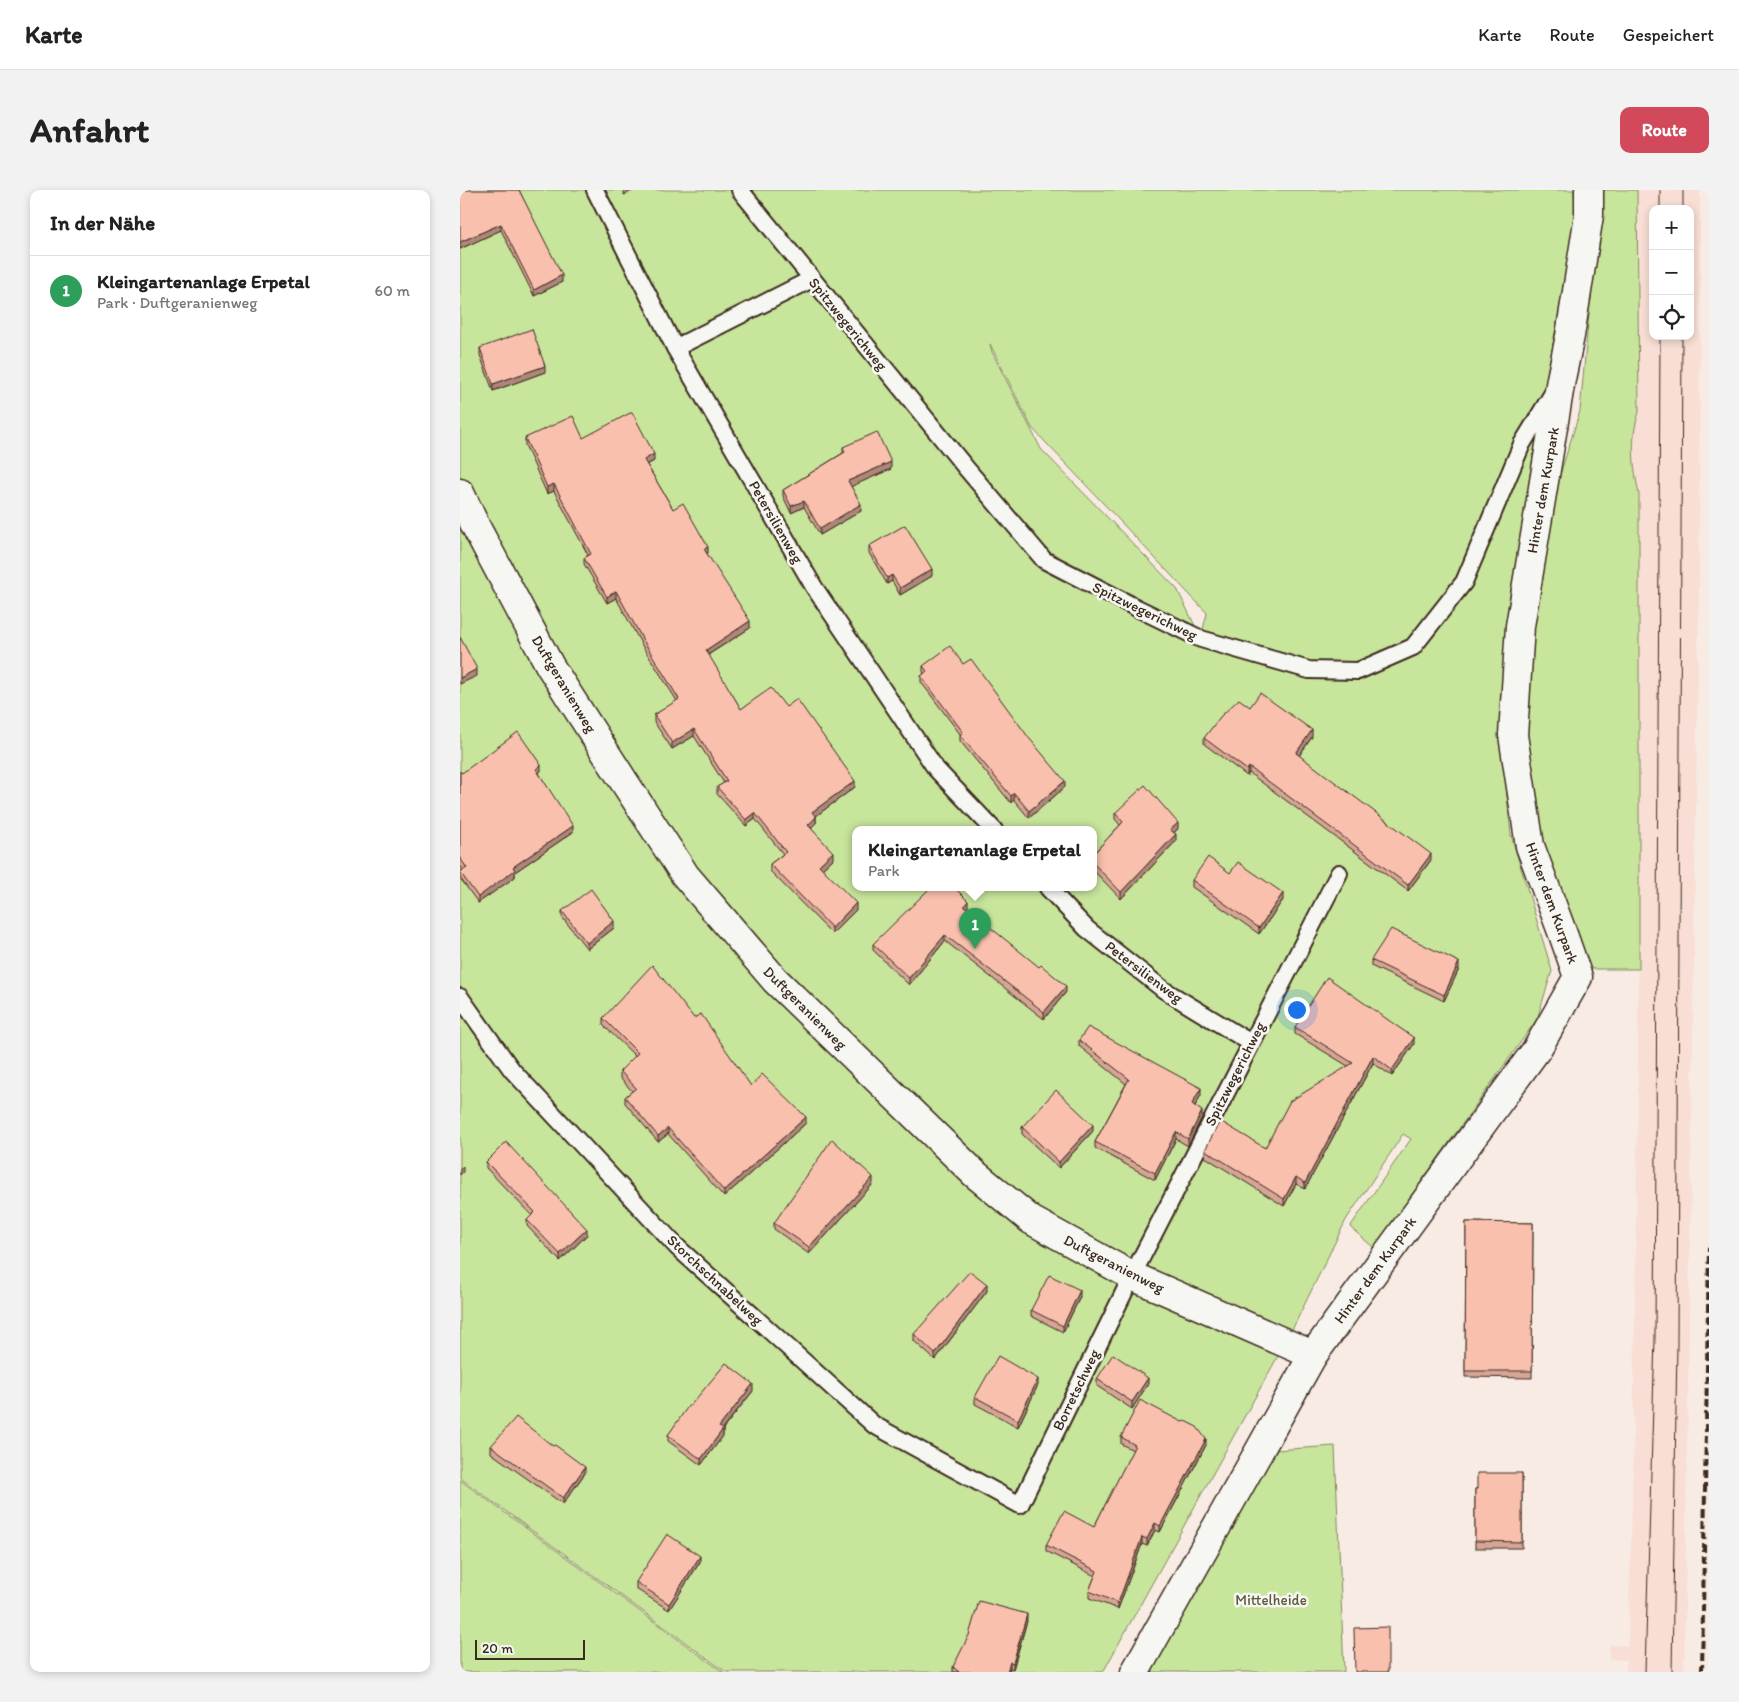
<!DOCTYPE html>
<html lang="de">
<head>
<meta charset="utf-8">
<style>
  body { margin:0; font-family:Itim,sans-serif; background:#f2f2f2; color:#222 }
  .controls { position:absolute; right:15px; top:15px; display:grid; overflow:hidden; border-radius:10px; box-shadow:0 2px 8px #0003 }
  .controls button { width:45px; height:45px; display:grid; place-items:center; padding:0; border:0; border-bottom:1px solid #e0e0e0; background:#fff; color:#222; font:25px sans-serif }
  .scale { position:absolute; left:15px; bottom:12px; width:110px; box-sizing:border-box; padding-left:5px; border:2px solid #3b2a1e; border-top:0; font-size:14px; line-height:18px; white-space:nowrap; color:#3b2a1e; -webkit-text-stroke:4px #f6f6f2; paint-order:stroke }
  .you { position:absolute; left:836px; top:819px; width:18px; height:18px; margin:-12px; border:4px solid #fff; border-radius:50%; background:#1a73e8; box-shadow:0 0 0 8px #1a73e833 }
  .badge { display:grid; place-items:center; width:32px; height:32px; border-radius:50%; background:#d1495b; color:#fff; font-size:16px; font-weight:700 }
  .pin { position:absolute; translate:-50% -41px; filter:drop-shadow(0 1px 2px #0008) }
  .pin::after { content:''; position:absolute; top:26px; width:18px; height:15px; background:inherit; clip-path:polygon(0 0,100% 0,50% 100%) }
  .popup { position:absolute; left:392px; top:636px; width:245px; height:65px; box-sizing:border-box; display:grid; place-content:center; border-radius:10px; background:#fff; filter:drop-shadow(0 1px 4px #0005); font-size:16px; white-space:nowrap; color:#767676 }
  .popup b { font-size:19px; color:#222 }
  .popup::after { content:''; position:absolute; left:50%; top:100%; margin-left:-10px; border:10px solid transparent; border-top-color:#fff }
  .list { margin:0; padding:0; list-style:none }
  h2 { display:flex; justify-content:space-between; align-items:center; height:65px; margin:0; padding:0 20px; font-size:21px }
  h2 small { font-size:16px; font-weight:400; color:#767676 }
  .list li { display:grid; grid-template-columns:32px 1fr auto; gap:15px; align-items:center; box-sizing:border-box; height:70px; padding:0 20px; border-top:1px solid #e0e0e0 }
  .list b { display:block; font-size:19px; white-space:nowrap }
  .list p { margin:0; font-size:16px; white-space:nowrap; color:#767676 }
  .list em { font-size:16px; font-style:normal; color:#767676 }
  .icon { flex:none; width:28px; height:28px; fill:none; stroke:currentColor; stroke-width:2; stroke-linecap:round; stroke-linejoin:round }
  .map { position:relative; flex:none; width:1249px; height:1482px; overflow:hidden; border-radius:10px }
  header { display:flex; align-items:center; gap:30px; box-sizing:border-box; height:70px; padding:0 25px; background:#fff; border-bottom:1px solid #e0e0e0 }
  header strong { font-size:24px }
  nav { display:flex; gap:28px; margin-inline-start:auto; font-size:18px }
  .intro { display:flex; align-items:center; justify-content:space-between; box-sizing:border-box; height:120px; padding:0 30px }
  h1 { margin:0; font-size:35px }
  .button { padding:12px 22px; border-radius:10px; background:#d1495b; color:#fff; font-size:18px; font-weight:700 }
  main { display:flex; gap:30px; padding:0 30px }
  aside { flex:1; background:#fff; border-radius:10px; box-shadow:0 2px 8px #0003 }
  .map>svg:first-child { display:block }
</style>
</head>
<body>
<header>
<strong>Karte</strong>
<nav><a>Karte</a><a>Route</a><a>Gespeichert</a></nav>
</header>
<div class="intro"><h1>Anfahrt</h1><a class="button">Route</a></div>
<main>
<aside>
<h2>In der Nähe<small></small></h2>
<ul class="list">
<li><span class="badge" style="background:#2e9e5b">1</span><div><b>Kleingartenanlage Erpetal</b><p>Park · Duftgeranienweg</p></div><em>60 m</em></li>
</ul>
</aside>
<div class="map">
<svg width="1249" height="1482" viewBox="0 0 1249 1482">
  <rect width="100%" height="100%" fill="#f7ebe4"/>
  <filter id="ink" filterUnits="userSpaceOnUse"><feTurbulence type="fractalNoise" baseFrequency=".02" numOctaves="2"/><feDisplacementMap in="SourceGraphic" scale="10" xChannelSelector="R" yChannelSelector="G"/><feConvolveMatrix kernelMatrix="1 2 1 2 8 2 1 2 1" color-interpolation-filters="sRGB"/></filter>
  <g filter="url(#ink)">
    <path fill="#f8ded4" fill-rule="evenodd" d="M 1177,0 L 1240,0 L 1239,400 L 1224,1482 L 1166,1482 L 1166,1470 L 1149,1469 L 1149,1455 L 1168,1456 L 1173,1280 L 1178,895 L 1179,304 L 1174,280 L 1174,236 L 1179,222 ZM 1193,19 L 1230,19 L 1230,146 L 1193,146 Z"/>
    <g fill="#c8e59c" stroke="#82885d" fill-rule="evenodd">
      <path d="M 0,0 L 1114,0 L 1115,29 L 1070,285 L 1041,547 L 1051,645 L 1092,781 L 1077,829 L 914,1058 L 890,1037 L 951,949 L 943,944 L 886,1030 L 828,1148 L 643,1482 L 266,1482 L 0,1288 ZM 530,154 L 572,238 L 747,423 L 741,448 L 717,399 L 581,259 L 532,162 ZM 396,640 L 634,640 L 634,698 L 396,698 Z"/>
      <path d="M 1139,0 L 1177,0 L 1179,222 C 1170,248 1173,277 1179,304 L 1179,779 L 1127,779 L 1084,652 L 1065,543 L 1073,438 L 1093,307 L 1120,221 L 1138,25 Z"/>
      <path d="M 875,1256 L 884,1482 L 690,1482 L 815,1260 Z"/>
      <path d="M 0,1290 L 263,1482 L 0,1482 Z"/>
    </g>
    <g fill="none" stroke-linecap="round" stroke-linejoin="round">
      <g stroke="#3b2a1e" stroke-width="20">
        <g id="lane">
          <path d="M 135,0 L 215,158 L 354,397 L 476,579 L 534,640"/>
          <path d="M 280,0 L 506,278 L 584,370 L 675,417 L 741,449 L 849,480 L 898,481 L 953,457 L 1004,392 L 1062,254 L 1093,203"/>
          <path d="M 215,158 L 352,89"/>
          <path d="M 588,698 L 627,739 L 704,800 L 791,853"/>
          <path d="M 0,807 L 52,880 L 217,1057 L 414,1235 L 560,1315 L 672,1086 L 879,683"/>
        </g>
      </g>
      <g stroke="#3b2a1e" stroke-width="31">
        <g id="street">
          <path d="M 0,303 L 16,337 L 90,476 L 163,590 L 225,685 L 315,790 L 515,984 L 571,1030 L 672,1086 L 853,1165"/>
          <path d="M 675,1482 L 853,1165 L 1077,859 L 1118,787 L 1104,747 L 1070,656 L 1053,545 L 1060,436 L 1101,189 L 1110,146 L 1129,25 L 1129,0"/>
        </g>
      </g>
      <use href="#lane" stroke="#f6f6f2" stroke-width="16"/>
      <use href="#street" stroke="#f6f6f2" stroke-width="28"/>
      <g stroke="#3b2a1e" stroke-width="1">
        <path d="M 1200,19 L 1200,0"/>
        <path d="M 1223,19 L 1223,0"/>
        <path d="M 1185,1482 L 1195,1148 L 1200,146"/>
        <path d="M 1212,1482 L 1217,1153 L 1222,146"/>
      </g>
      <path stroke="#3b2a1e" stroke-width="4" stroke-dasharray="8 4" stroke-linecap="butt" d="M 1242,1482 L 1249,1057"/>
    </g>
    <g fill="#d6a596" stroke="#3b2a1e">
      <path d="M 59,0 L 102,92 L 74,106 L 41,40 L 0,59 Z"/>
      <path d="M 20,158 L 85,182 L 33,201 L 20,165 Z"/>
      <path d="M 65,248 L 123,248 L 194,271 L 187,275 L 213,319 L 248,363 L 247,364 L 290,438 L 248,465 L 281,519 L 326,517 L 395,597 L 356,626 L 356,633 L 351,638 L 373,669 L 362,679 L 396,720 L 372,744 L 310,681 L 310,674 L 323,664 L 295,629 L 286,636 L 257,604 L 257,597 L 264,593 L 234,546 L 212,559 L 194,532 L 194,525 L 217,511 L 183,457 L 156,408 L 147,413 L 124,374 L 124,368 L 128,365 L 94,301 L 87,304 L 65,255 Z"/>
      <path d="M 383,257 L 431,279 L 391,296 L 401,321 L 360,345 L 344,317 L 331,323 L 323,306 L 323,300 L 383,263 Z"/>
      <path d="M 409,356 L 472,386 L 440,405 L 432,391 L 427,394 L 409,363 Z"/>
      <path d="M 503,474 L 605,597 L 569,628 L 554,610 L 551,613 L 500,551 L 500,544 L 461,492 L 461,486 L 464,483 L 463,482 L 463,476 Z"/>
      <path d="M 790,517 L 852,547 L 839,566 L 971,670 L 948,701 L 789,583 L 787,586 L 744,554 L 744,548 Z"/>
      <path d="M 0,581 L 2,583 L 81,581 L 79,583 L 113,642 L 55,682 L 55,687 L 18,713 L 0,688 L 0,682 L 3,680 L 0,675 Z"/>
      <path d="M 655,623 L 718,639 L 714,643 L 716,651 L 661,709 L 634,681 L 634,663 L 660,635 L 655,629 Z"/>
      <path d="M 770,683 L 823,710 L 799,744 L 732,697 L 732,690 Z"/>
      <path d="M 508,718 L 507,719 L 606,802 L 584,829 L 485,751 L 449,795 L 413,760 L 413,754 Z"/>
      <path d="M 102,721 L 154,738 L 127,759 L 102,727 Z"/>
      <path d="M 911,770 L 999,779 L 984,811 L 911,776 Z"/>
      <path d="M 143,828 L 234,828 L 291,896 L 346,933 L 264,1007 L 208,944 L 198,952 L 165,913 L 165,907 L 172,901 L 160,888 L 160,881 L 175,866 L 143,835 Z"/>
      <path d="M 835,837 L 954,854 L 932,886 L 913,873 L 845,999 L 836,994 L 824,1016 L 745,967 L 745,960 L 805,958 L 888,876 L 835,844 Z"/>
      <path d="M 619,850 L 741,905 L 735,916 L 742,927 L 728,956 L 716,949 L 695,990 L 635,958 L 635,952 L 666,894 L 619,856 Z"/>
      <path d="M 562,937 L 633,941 L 599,978 L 562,944 Z"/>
      <path d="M 26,972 L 127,1045 L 100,1071 L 67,1036 L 67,1030 L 72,1026 L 26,978 Z"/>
      <path d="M 413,994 L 349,1064 L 314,1039 L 314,1033 Z"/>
      <path d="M 1006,1032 L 1073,1033 L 1072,1188 L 1005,1187 Z"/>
      <path d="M 527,1101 L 475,1170 L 454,1151 L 454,1144 Z"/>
      <path d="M 620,1107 L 603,1142 L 571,1126 L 571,1120 Z"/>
      <path d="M 637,1189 L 688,1194 L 672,1219 L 637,1196 Z"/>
      <path d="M 578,1195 L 558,1237 L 515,1214 L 515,1207 Z"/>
      <path d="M 293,1201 L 263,1239 L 263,1246 L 241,1275 L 208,1251 L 208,1245 L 230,1216 Z"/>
      <path d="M 661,1247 L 746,1255 L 700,1342 L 695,1340 L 687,1356 L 682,1354 L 658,1419 L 629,1408 L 629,1401 L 635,1386 L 586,1361 L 586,1355 L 634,1337 L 673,1260 L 661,1254 Z"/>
      <path d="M 31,1256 L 125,1283 L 103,1314 L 31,1263 Z"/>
      <path d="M 1062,1283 L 1062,1358 L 1015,1358 L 1015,1299 Z"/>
      <path d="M 240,1372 L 209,1420 L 176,1399 L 176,1392 Z"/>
      <path d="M 567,1431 L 553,1479 L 550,1478 L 549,1482 L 493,1482 L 493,1477 Z"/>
    </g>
    <g fill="#ae867a" stroke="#3b2a1e">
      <path d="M 164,0 L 174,0 L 164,5 Z"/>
      <path d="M 41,34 L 41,40 L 0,59 L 0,52 Z"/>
      <path d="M 102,85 L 102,92 L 74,106 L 74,100 Z"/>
      <path d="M 85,176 L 85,182 L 33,201 L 33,194 Z"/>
      <path d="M 194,264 L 194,271 L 184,276 L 184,270 Z"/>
      <path d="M 431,272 L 431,279 L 388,298 L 388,291 Z"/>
      <path d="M 94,294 L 94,301 L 87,304 L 87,297 Z"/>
      <path d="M 344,311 L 344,317 L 331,323 L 331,316 Z"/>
      <path d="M 401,314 L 401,321 L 360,345 L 360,339 Z"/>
      <path d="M 248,357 L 248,363 L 244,365 L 244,359 Z"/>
      <path d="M 472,379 L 472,386 L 440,405 L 440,398 Z"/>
      <path d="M 432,385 L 432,391 L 427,394 L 427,388 Z"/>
      <path d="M 156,401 L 156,408 L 147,413 L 147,407 Z"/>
      <path d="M 290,431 L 290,438 L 246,466 L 246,460 Z"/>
      <path d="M 17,479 L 17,486 L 0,494 L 0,488 Z"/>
      <path d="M 234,539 L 234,546 L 212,559 L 212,553 Z"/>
      <path d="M 852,540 L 852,547 L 836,570 L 836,563 Z"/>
      <path d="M 81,575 L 81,581 L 76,585 L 76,579 Z"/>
      <path d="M 789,577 L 789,583 L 787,586 L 787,580 Z"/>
      <path d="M 395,591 L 395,597 L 352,629 L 352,622 Z"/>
      <path d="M 605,591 L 605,597 L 569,628 L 569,621 Z"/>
      <path d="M 554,603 L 554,610 L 551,613 L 551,606 Z"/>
      <path d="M 295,623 L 295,629 L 286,636 L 286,630 Z"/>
      <path d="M 356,627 L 356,633 L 348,641 L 348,635 Z"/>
      <path d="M 718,633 L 718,639 L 710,646 L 710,640 Z"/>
      <path d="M 113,636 L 113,642 L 55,682 L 55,687 L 18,713 L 18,707 L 53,677 Z"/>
      <path d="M 716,644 L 716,651 L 661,709 L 661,702 Z"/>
      <path d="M 373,662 L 373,669 L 359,682 L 359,675 Z"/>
      <path d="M 971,664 L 971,670 L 948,701 L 948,695 Z"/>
      <path d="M 823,703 L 823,710 L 799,744 L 799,738 Z"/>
      <path d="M 508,711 L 508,718 L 504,722 L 504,716 Z"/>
      <path d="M 396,713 L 396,720 L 372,744 L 372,738 Z"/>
      <path d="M 154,731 L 154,738 L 127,759 L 127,753 Z"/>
      <path d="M 485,745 L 485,751 L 449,795 L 449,788 Z"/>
      <path d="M 999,772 L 999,779 L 984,811 L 984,805 Z"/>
      <path d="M 606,796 L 606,802 L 584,829 L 584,822 Z"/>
      <path d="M 954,848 L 954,854 L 932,886 L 932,880 Z"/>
      <path d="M 913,866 L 913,873 L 845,999 L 845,993 Z"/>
      <path d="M 741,898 L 741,905 L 732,921 L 732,914 Z"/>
      <path d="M 742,921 L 742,927 L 728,956 L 728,949 Z"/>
      <path d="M 346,927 L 346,933 L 264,1007 L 264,1001 Z"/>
      <path d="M 633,935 L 633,941 L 599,978 L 599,972 Z"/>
      <path d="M 208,938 L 208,944 L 198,952 L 198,946 Z"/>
      <path d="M 716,942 L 716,949 L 695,990 L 695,983 Z"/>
      <path d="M 3,976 L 3,982 L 0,985 L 0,979 Z"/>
      <path d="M 413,987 L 413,994 L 349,1064 L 349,1057 Z"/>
      <path d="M 836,987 L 836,994 L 824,1016 L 824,1009 Z"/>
      <path d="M 127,1039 L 127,1045 L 100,1071 L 100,1064 Z"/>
      <path d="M 527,1094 L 527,1101 L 475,1170 L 475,1164 Z"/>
      <path d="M 620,1100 L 620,1107 L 603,1142 L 603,1136 Z"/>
      <path d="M 688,1188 L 688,1194 L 672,1219 L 672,1212 Z"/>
      <path d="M 578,1189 L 578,1195 L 558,1237 L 558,1230 Z"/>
      <path d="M 293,1194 L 293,1201 L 259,1243 L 259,1237 Z"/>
      <path d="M 263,1239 L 263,1246 L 241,1275 L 241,1269 Z"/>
      <path d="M 746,1249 L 746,1255 L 700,1342 L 700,1336 Z"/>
      <path d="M 125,1277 L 125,1283 L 103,1314 L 103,1308 Z"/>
      <path d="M 695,1333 L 695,1340 L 687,1356 L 687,1349 Z"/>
      <path d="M 682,1347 L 682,1354 L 658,1419 L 658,1413 Z"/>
      <path d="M 240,1366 L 240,1372 L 209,1420 L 209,1414 Z"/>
      <path d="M 567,1424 L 567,1431 L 553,1479 L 553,1473 Z"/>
      <path d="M 550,1472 L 550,1478 L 549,1482 L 547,1482 Z"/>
    </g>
    <g fill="#f9c0ae" stroke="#3b2a1e">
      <path d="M 0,0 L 59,0 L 102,85 L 74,100 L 41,34 L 0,52 Z"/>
      <path d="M 72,139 L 85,176 L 33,194 L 20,158 Z"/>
      <path d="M 172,222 L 194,264 L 184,270 L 213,319 L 223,313 L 248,357 L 244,359 L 290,431 L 246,460 L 281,519 L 311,498 L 326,517 L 337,509 L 395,591 L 352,622 L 356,627 L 348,635 L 373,662 L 359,675 L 396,713 L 372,738 L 310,674 L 326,662 L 295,623 L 286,630 L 257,597 L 267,591 L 234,539 L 212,553 L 194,525 L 219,509 L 183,450 L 156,401 L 147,407 L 124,368 L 131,364 L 94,294 L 87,297 L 65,248 L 113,226 L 123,248 Z"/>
      <path d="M 417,242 L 431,272 L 388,291 L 401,314 L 360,339 L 344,311 L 331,316 L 323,300 L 385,262 L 383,257 Z"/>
      <path d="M 445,335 L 472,379 L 440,398 L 432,385 L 427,388 L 409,356 Z"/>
      <path d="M 0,447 L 17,479 L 0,488 Z"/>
      <path d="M 490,456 L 503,474 L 511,469 L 569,548 L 605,591 L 569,621 L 554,603 L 551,606 L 500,545 L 503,542 L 461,486 L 467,481 L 463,476 Z"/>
      <path d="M 800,503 L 852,540 L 836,563 L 971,664 L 948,695 L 789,577 L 787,580 L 744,548 L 760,527 L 779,509 L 790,517 Z"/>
      <path d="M 58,542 L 81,575 L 76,579 L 113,636 L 53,677 L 55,680 L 18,707 L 0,682 L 7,678 L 0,668 L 0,581 L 2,583 Z"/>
      <path d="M 685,595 L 718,633 L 710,640 L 716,644 L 661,702 L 634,674 L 634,663 L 663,632 L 655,623 Z"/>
      <path d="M 748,667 L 770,683 L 778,672 L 823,703 L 799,738 L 732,690 Z"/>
      <path d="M 470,698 L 495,698 L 508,711 L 504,716 L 579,777 L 581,775 L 606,796 L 584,822 L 485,745 L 449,788 L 413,754 Z"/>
      <path d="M 131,699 L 154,731 L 127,753 L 102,721 Z"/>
      <path d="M 931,739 L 999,772 L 984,805 L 911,770 Z"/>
      <path d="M 192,775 L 234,828 L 241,824 L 291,896 L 302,884 L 346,927 L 264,1001 L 208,938 L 198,946 L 165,907 L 176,898 L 160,881 L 178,863 L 143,828 Z"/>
      <path d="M 867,787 L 954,848 L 932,880 L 913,866 L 845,993 L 836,987 L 824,1009 L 745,960 L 760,931 L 805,958 L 830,911 L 893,873 L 835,837 Z"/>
      <path d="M 628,837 L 741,898 L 732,914 L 742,921 L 728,949 L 716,942 L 695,983 L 635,952 L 669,889 L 619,850 Z"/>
      <path d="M 596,900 L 633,935 L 599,972 L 562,937 Z"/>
      <path d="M 372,949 L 413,987 L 349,1057 L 314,1033 Z"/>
      <path d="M 46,952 L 127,1039 L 100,1064 L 67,1030 L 75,1022 L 26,972 Z"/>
      <path d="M 1006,1032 L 1073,1033 L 1072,1181 L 1005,1181 Z"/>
      <path d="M 510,1081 L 527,1094 L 475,1164 L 454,1144 Z"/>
      <path d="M 589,1085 L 620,1100 L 603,1136 L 571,1120 Z"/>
      <path d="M 653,1164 L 688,1188 L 672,1212 L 637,1189 Z"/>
      <path d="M 538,1166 L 578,1189 L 558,1230 L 515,1207 Z"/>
      <path d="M 266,1173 L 293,1194 L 259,1237 L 263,1239 L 241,1269 L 208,1245 L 229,1215 L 230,1216 Z"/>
      <path d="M 680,1210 L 722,1232 L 725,1231 L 737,1237 L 746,1249 L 700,1336 L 695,1333 L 687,1349 L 682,1347 L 658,1413 L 629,1401 L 637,1381 L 586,1355 L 604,1321 L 634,1337 L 675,1255 L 661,1247 Z"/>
      <path d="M 56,1227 L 93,1256 L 95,1255 L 125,1277 L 103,1308 L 31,1256 Z"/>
      <path d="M 1017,1283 L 1062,1283 L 1062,1352 L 1015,1351 L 1015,1299 L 1017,1299 Z"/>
      <path d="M 207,1344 L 240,1366 L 209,1414 L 176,1392 Z"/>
      <path d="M 519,1411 L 567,1424 L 553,1473 L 550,1472 L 547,1482 L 499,1482 L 493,1477 L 509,1445 Z"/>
      <path d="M 928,1437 L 928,1482 L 895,1482 L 894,1438 Z"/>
    </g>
  </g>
  <g text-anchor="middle" stroke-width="5" stroke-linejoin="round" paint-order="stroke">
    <g font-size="15" fill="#3b2a1e" stroke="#f6f6f2">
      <text transform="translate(388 134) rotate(51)" y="5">Spitzwegerichweg</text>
      <text transform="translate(1083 300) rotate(-80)" y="5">Hinter dem Kurpark</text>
      <text transform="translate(316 332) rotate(60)" y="5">Petersilienweg</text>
      <text transform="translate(685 421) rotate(26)" y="5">Spitzwegerichweg</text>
      <text transform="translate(104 494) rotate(59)" y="5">Duftgeranienweg</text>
      <text transform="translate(1092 713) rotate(70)" y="5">Hinter dem Kurpark</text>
      <text transform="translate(684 782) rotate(37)" y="5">Petersilienweg</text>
      <text transform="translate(345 818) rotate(45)" y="5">Duftgeranienweg</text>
      <text transform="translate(775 884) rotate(-63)" y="5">Spitzwegerichweg</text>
      <text transform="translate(654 1074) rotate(27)" y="5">Duftgeranienweg</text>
      <text transform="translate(915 1080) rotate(-54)" y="5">Hinter dem Kurpark</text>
      <text transform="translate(255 1090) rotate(43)" y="5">Storchschnabelweg</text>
      <text transform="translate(616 1200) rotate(-64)" y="5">Borretschweg</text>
    </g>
    <g font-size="15" fill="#5e593e" stroke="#f6f6f2">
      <text x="811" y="1415">Mittelheide</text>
    </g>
  </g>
</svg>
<div class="controls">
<button>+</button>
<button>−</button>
<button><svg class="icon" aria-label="locate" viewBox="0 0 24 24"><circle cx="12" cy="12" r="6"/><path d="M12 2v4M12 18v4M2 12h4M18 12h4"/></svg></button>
</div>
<div class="scale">20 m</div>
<div class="you"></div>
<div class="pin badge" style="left:515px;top:759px;background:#2e9e5b">1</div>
<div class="popup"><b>Kleingartenanlage Erpetal</b>Park</div>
</div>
</main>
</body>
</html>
